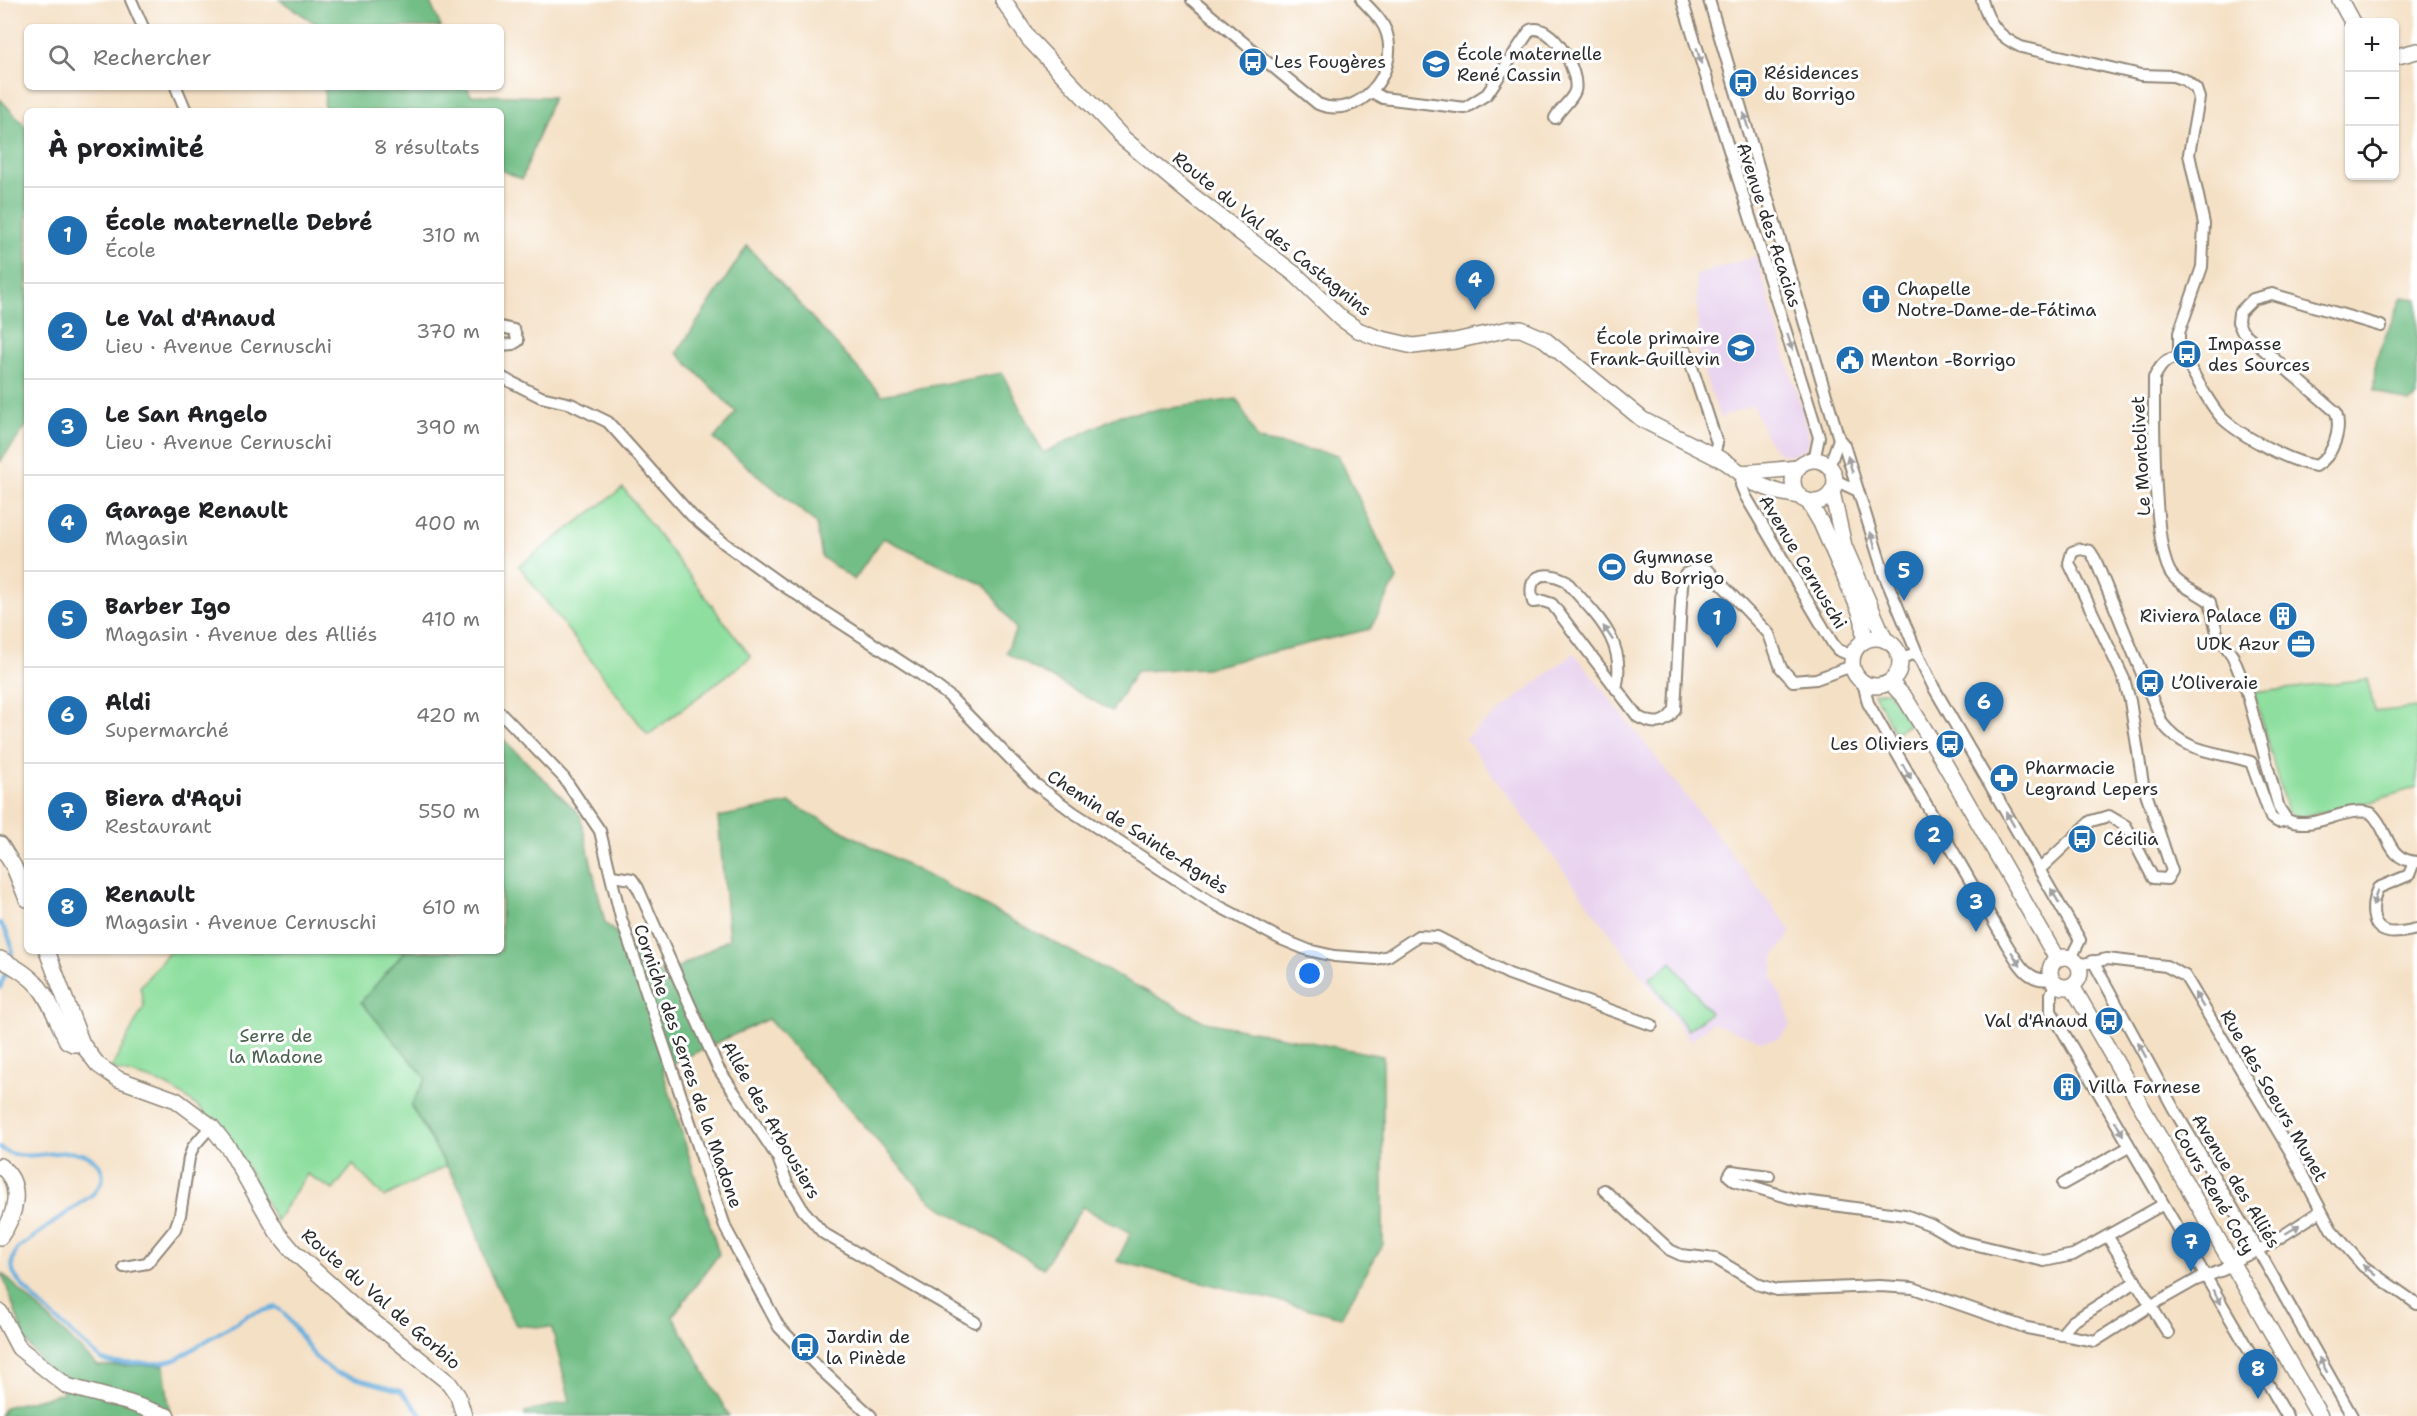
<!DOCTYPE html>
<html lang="fr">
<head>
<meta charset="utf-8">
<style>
  body { margin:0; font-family:"Shantell Sans",sans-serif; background:#f6f6f6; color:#202124 }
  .controls { position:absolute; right:18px; top:18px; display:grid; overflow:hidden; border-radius:9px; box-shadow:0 2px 4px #0004 }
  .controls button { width:54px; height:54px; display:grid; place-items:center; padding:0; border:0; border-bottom:2px solid #e0e0e0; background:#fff; color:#202124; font:30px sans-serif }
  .you { position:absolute; left:1310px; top:974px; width:21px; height:21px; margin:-15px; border:4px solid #fff; border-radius:50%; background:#1a73e8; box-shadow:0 0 0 9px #1a73e833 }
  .badge { display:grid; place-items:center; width:39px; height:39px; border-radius:50%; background:#1f6fb2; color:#fff; font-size:20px; font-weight:700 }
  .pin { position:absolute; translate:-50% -50px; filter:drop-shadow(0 2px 3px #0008) }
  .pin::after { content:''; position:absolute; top:32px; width:21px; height:18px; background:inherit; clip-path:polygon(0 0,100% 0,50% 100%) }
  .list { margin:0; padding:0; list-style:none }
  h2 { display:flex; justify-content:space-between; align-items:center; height:78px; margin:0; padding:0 24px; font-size:26px }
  h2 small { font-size:20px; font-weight:400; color:#757577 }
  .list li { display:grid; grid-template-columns:39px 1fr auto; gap:18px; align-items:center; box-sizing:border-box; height:96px; padding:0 24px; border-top:2px solid #e0e0e0 }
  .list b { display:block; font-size:22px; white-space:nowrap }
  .list p { margin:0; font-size:20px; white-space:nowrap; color:#757577 }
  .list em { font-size:20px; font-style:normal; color:#757577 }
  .icon { flex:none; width:33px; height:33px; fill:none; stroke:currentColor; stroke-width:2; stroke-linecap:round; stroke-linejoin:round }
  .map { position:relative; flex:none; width:2417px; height:1416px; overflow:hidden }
  .search { position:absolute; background:#fff; box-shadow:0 2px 4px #0004; left:24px; top:24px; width:480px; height:66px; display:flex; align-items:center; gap:15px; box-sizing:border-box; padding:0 21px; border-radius:9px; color:#757577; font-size:22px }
  .panel { position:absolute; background:#fff; box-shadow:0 2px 4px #0004; left:24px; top:108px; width:480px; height:846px; border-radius:9px }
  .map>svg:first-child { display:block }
</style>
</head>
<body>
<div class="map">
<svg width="2417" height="1416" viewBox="0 0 2417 1416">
  <rect width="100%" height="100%" fill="#fff"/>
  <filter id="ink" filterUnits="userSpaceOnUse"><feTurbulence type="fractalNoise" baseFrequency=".0167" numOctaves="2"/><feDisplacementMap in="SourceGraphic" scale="12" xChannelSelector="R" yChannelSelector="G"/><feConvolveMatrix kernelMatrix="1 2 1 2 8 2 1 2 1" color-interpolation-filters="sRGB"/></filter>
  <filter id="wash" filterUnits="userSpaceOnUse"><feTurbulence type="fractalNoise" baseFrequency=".008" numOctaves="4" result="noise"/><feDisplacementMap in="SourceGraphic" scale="24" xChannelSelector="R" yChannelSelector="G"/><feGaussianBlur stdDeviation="1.35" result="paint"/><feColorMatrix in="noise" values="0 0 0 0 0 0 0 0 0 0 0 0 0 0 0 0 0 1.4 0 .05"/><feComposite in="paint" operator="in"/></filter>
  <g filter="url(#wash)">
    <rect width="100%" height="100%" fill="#f4e0c5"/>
    <g fill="#e8d2ee">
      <path d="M 1756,256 L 1806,424 L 1809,441 L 1805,449 L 1792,455 L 1781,454 L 1770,444 L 1753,405 L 1720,418 L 1699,358 L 1696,275 Z"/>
      <path d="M 1574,653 L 1792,931 L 1773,959 L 1773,978 L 1787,1009 L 1790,1026 L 1778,1039 L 1762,1041 L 1712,1023 L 1690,1041 L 1465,738 Z"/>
    </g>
    <g fill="#8edf9f" stroke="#5c8565" stroke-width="1.5">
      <path d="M 623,488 L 751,657 L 648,735 L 519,566 Z"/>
      <path d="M 2367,679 L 2375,712 L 2417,707 L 2417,787 L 2370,802 L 2300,817 L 2287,812 L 2254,693 Z"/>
      <path d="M 1888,691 L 1909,724 L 1895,733 L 1874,693 Z"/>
      <path d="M 170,951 L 405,951 L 361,1002 L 426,1078 L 411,1106 L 446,1166 L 384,1197 L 353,1165 L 333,1190 L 307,1174 L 276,1221 C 246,1165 224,1114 164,1085 C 148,1077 128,1074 111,1069 L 144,1006 L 140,987 Z"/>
      <path d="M 1672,962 L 1710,1013 L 1688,1030 L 1649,979 Z"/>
    </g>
    <g fill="#72be86" stroke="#4e7458" stroke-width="1.5">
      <path d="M 280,0 L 429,0 L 441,27 L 321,27 Z"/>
      <path d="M 325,87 L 467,87 L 471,95 L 553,97 L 522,179 L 501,170 L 501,111 L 324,111 Z"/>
      <path d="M 0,99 L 27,128 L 27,425 L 0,462 Z"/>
      <path d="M 747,246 L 882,395 L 1002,373 L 1043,453 L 1120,415 L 1237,399 L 1258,440 L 1338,455 L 1397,579 L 1370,629 L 1206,668 L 1136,671 L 1112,711 L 1006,653 L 1016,629 L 985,585 L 883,538 L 854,580 L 822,557 L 816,523 L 714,439 L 736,412 L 677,353 Z"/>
      <path d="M 2402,297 L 2417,299 L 2417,397 L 2410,403 L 2374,390 L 2375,361 Z"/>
      <path d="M 501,737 L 580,815 L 605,923 L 663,976 L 729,939 L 718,817 L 790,803 L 1205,1022 L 1383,1056 L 1383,1244 L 1341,1317 L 1117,1261 L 1131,1233 L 1082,1207 L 1043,1268 L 932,1202 L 768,1019 L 662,1068 L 719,1254 L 673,1316 L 729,1416 L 525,1416 L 525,1412 L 570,1401 L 552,1328 L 516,1325 L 489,1271 L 465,1197 L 411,1106 L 426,1078 L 361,1002 L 405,951 L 501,951 Z"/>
      <path d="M 2,1273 L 98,1366 L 164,1365 L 170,1416 L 0,1416 L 5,1407 L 64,1393 L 25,1340 Z"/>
    </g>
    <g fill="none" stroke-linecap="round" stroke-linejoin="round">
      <g stroke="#66afde" stroke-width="4">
        <path d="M 0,923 C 9,935 15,946 10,961"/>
        <path d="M 0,988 L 7,968"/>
        <path d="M 0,1148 C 5,1151 12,1155 18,1155 C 42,1159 82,1141 99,1165 C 107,1176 101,1185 93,1194 L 17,1249 C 13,1257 11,1262 13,1271 C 17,1288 86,1345 102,1360 L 115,1363 L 160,1363 L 177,1359 L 248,1315 L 276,1307 L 284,1313 L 315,1357 L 334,1372 L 401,1391 L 423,1416"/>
      </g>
    </g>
  </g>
  <g filter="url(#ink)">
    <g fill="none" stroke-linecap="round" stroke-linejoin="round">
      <g stroke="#908678" stroke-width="14">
        <g id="street">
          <path d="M 131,0 L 143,27"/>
          <path d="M 1192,0 L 1318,104 C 1359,121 1399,73 1387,34 C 1383,20 1371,10 1362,0"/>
          <path d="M 1682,0 L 1819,437 L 1814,461"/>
          <path d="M 1709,0 L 1839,439 L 1844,445 L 1884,574 L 1917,653 L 1934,688 L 2080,940 L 2071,958"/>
          <path d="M 1982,0 C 1988,23 1999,37 2021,47 L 2141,75 L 2173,76 L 2185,80 L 2196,89 L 2199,98 L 2189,154 L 2204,224 L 2202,267 L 2179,333 L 2179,357"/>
          <path d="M 176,87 L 186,111"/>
          <path d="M 1372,92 L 1383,98 L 1465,108 L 1487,94 L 1530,30 C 1552,22 1580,71 1575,91 C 1572,100 1560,109 1555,118"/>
          <path d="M 501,327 L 514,330 L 518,341 L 513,344 L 501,345"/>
          <path d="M 1687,352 L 1717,443 L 1714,455"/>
          <path d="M 501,377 L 541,397 L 571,404 L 608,422 L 692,516 L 724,543 L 781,584 L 920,674 L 949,696 L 1034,783 L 1073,812 L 1211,902 L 1281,939 L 1308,950 L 1334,956 L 1376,959 L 1388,956 L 1418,936 L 1437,937 L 1509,974 L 1652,1025"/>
          <path d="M 1829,467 L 1839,439"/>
          <path d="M 1742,473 L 1741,485 L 1746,497 L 1833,644 L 1838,650 L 1853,656"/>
          <path d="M 1835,480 L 1858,491"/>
          <path d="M 1900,658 L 1917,653"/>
          <path d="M 1863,682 L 1868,703 L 2007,945 C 2018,962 2027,983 2051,979"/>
          <path d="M 1616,689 C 1628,640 1594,614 1565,580 C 1543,570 1526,575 1533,602 L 1543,601 L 1552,604 L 1638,717 C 1654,725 1665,726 1675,709 L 1682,585 L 1685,574 L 1700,568 L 1708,570 L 1769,634 L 1781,668 L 1793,681 L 1816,679 L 1852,666"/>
          <path d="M 501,713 L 564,778 L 600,831 L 621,918 L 726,1229 L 779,1327 L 816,1365 L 871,1416"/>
          <path d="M 2287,820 L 2279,808 L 2246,689 L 2233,657 L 2217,633 L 2210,602 C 2198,592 2182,588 2172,575 C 2152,549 2154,416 2154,378 C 2162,362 2171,352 2187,363 C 2198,380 2208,403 2222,418 C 2241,436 2291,462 2316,466 C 2333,456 2342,431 2336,412 L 2242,331 L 2238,322 L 2239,313 L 2253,299 L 2272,294 L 2381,326"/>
          <path d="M 2287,820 C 2315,832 2344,805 2371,813 C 2390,830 2385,860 2417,862"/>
          <path d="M 2414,862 L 2409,875 L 2378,888 C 2372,901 2368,928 2388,932 C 2397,934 2408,931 2417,929"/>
          <path d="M 2039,870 L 2091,821 L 2109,816 L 2126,826 L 2153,878 L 2167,879 L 2172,871 L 2143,784 L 2130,701 L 2124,679 L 2069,563 L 2072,552 L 2080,549 L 2090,551 L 2095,559 L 2162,723 C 2186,754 2217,751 2251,762 L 2271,818 L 2278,822 L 2287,820"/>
          <path d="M 612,876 L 632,879 L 638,888 L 718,1068 L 778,1158 L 787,1183 L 803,1210 L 823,1233 L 975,1322"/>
          <path d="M 2093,961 L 2175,1111 L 2262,1257 L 2352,1416"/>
          <path d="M 2078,965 L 2107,959 L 2166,966 L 2185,976 L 2291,1153 L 2331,1229 L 2363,1266 L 2417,1304"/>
          <path d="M 2055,984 L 2051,994 L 2051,1011 L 2287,1416"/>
          <path d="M 1769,1176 L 1732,1171 L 1729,1176 L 1735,1181 L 1797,1200 L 1905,1215 L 1931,1225 L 1957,1240 L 2044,1261 L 2073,1255 L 2162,1205"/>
          <path d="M 2063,1184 L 2129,1147"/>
          <path d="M 1604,1190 L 1670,1250 L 1681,1255 L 1716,1259 L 1760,1285 L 1777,1290 L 1879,1286 L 1913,1288 L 2027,1328 L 2095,1341 L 2150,1306 L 2196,1280 L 2223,1270 L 2232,1262 L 2265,1247 L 2321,1211"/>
          <path d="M 2108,1237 L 2168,1333"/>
          <path d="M 124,1267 L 147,1263 L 175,1229 L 180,1215 L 189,1158 L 193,1147 L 211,1126"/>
          <path d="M 2061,1335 L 2072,1322 L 2135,1282"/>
        </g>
      </g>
      <g stroke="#908678" stroke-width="18">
        <g id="secondary">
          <path d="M 1003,0 L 1029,39 L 1124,139 L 1190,194 L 1296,275 L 1342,319 L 1358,330 L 1378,338 L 1413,346 L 1455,341 L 1509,329 L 1521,329 L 1544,339 L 1643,420 L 1726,462 L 1754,483 L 1778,492 L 1799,496"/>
          <path d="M 2340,0 L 2352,22"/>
          <path d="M 2394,57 L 2417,51"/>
          <circle cx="1814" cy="481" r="21"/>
          <path d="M 1742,473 L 1798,468"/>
          <path d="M 1832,492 L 1844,546 L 1885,640"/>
          <path d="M 1808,501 L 1821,523 L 1859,609 L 1863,621 L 1864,641"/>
          <circle cx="1876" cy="662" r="24"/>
          <path d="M 1890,682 L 1905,698 L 1937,750 L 2057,959"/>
          <path d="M 0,844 L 14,867 L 27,899"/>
          <path d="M 47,951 L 82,1044 L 98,1065 L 118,1079 L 176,1100 L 211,1126 L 230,1150 L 277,1232 L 293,1251 L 354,1306 L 449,1383 L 458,1396 L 464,1416"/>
          <circle cx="2065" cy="972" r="15"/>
          <path d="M 0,959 C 46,982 46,997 67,1041 L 73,1044 L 82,1044"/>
          <path d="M 2072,986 L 2320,1416"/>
          <path d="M 0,1166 C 25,1184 15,1217 0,1237"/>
          <path d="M 0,1312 L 19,1348 L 67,1386 L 130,1403 L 167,1416"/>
        </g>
      </g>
      <use href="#street" stroke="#fff" stroke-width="10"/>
      <use href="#secondary" stroke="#fff" stroke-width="15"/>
    </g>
    <defs><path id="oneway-solid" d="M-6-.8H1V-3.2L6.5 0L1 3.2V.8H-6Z" transform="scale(1.5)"/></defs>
    <g fill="#a0a0a0">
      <use href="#oneway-solid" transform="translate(1699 56) rotate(74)"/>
      <use href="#oneway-solid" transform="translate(1746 121) rotate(-106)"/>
      <use href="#oneway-solid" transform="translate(1790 342) rotate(72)"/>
      <use href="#oneway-solid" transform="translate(1850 464) rotate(-107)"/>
      <use href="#oneway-solid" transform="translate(1873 540) rotate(-107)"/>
      <use href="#oneway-solid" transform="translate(1608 633) rotate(-124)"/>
      <use href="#oneway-solid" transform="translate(1907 772) rotate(61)"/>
      <use href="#oneway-solid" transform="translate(2010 819) rotate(-120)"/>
      <use href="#oneway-solid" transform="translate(2055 896) rotate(-120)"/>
      <use href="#oneway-solid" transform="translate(2375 898) rotate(106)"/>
      <use href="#oneway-solid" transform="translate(2016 959) rotate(57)"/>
      <use href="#oneway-solid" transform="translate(2199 1000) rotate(-121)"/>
      <use href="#oneway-solid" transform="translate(2142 1050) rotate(-119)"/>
      <use href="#oneway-solid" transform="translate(2119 1128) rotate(60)"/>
      <use href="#oneway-solid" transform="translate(2293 1229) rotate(-32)"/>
      <use href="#oneway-solid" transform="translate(2369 1270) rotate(-140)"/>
      <use href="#oneway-solid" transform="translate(2217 1297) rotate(59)"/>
      <use href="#oneway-solid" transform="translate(2323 1365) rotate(-119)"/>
    </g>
  </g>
  <defs>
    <g id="bus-disc" transform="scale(1.5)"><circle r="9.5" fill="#1f6fb2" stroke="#fff"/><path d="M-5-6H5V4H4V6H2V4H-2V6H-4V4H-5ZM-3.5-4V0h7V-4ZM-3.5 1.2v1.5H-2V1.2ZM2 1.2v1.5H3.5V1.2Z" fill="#fff"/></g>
    <g id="school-disc" transform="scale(1.5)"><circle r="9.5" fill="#1f6fb2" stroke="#fff"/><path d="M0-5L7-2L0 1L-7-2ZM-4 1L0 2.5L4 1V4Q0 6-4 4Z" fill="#fff"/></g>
    <g id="church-disc" transform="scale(1.5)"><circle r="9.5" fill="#1f6fb2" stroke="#fff"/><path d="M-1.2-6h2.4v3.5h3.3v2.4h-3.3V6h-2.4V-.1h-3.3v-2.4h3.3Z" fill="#fff"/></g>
    <g id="civic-disc" transform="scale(1.5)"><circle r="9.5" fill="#1f6fb2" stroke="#fff"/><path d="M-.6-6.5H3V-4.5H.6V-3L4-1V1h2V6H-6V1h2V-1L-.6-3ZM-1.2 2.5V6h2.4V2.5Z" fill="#fff"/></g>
    <g id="stadium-disc" transform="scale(1.5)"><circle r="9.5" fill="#1f6fb2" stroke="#fff"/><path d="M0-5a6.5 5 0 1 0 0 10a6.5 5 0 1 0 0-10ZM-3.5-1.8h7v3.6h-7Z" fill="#fff"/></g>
    <g id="building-disc" transform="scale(1.5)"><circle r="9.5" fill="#1f6fb2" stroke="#fff"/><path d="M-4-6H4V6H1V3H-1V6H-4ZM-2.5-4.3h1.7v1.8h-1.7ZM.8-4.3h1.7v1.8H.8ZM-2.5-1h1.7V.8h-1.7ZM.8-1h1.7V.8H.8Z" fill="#fff"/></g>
    <g id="office-disc" transform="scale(1.5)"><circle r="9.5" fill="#1f6fb2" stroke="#fff"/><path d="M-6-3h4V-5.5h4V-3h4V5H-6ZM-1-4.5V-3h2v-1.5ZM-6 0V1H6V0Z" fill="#fff"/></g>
    <g id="pharmacy-disc" transform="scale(1.5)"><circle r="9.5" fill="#1f6fb2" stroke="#fff"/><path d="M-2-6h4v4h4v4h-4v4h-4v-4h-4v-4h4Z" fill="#fff"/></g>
  </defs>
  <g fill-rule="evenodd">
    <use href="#bus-disc" x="1253" y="62"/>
    <use href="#school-disc" x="1436" y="64"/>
    <use href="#bus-disc" x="1743" y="83"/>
    <use href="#church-disc" x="1876" y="299"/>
    <use href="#school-disc" x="1741" y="348"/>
    <use href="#bus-disc" x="2187" y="354"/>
    <use href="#civic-disc" x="1850" y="360"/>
    <use href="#stadium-disc" x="1612" y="567"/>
    <use href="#building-disc" x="2283" y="616"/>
    <use href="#office-disc" x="2301" y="644"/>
    <use href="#bus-disc" x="2150" y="683"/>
    <use href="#bus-disc" x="1950" y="744"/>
    <use href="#pharmacy-disc" x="2004" y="778"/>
    <use href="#bus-disc" x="2082" y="839"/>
    <use href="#bus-disc" x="2109" y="1021"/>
    <use href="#building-disc" x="2067" y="1087"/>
    <use href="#bus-disc" x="805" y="1347"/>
  </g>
  <g text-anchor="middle" stroke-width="6" stroke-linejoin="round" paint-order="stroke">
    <g font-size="18" fill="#2b2b2b" stroke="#fff" text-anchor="start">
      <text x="1457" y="60">École maternelle<tspan x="1457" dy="21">René Cassin</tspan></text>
      <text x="1274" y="68">Les Fougères</text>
      <text x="1764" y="79">Résidences<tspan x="1764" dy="21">du Borrigo</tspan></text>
      <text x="1897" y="295">Chapelle<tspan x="1897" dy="21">Notre-Dame-de-Fátima</tspan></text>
      <text x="1720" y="344" text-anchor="end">École primaire<tspan x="1720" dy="21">Frank-Guillevin</tspan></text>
      <text x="2208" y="350">Impasse<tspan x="2208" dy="21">des Sources</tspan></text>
      <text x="1871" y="366">Menton -Borrigo</text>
      <text x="1633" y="563">Gymnase<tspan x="1633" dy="21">du Borrigo</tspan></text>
      <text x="2262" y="622" text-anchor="end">Riviera Palace</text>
      <text x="2280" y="650" text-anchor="end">UDK Azur</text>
      <text x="2171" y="689">L’Oliveraie</text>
      <text x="1929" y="750" text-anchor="end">Les Oliviers</text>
      <text x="2025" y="774">Pharmacie<tspan x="2025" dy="21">Legrand Lepers</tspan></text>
      <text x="2103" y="845">Cécilia</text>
      <text x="2088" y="1027" text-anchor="end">Val d'Anaud</text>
      <text x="2088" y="1093">Villa Farnese</text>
      <text x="826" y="1343">Jardin de<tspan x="826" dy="21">la Pinède</tspan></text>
    </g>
    <g font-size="18" fill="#2b2b2b" stroke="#fff">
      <text transform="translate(1769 225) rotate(72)" y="6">Avenue des Acacias</text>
      <text transform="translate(1272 234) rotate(39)" y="6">Route du Val des Castagnins</text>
      <text transform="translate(2141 456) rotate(-93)" y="6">Le Montolivet</text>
      <text transform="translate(1803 562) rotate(59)" y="6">Avenue Cernuschi</text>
      <text transform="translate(1138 832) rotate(33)" y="6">Chemin de Sainte-Agnès</text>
      <text transform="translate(688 1066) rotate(71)" y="6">Corniche des Serres de la Madone</text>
      <text transform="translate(2274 1096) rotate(60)" y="6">Rue des Soeurs Munet</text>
      <text transform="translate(771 1120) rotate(60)" y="6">Allée des Arbousiers</text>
      <text transform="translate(2236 1181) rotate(59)" y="6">Avenue des Alliés</text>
      <text transform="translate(2214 1191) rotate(60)" y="6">Cours René Coty</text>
      <text transform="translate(381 1299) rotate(41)" y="6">Route du Val de Gorbio</text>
    </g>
    <g font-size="18" fill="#49614e" stroke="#fff">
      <text x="276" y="1042">Serre de<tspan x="276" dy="21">la Madone</tspan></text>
    </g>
  </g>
</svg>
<div class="controls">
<button>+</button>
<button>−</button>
<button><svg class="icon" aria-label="locate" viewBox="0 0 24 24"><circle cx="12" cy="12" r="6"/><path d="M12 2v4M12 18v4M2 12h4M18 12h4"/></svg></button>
</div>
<div class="you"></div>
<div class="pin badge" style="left:1717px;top:648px">1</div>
<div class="pin badge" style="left:1934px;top:865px">2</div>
<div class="pin badge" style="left:1976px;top:932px">3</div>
<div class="pin badge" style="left:1475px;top:310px">4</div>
<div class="pin badge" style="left:1904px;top:601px">5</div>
<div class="pin badge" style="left:1984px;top:732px">6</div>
<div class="pin badge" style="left:2191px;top:1272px">7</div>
<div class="pin badge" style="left:2258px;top:1399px">8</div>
<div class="search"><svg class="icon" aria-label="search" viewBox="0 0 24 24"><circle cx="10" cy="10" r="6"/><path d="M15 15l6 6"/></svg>Rechercher</div>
<section class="panel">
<h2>À proximité<small>8 résultats</small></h2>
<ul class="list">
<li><span class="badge">1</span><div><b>École maternelle Debré</b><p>École</p></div><em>310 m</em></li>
<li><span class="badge">2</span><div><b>Le Val d'Anaud</b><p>Lieu · Avenue Cernuschi</p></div><em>370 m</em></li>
<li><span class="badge">3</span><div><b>Le San Angelo</b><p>Lieu · Avenue Cernuschi</p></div><em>390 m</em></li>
<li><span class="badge">4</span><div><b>Garage Renault</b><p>Magasin</p></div><em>400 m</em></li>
<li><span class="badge">5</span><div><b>Barber Igo</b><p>Magasin · Avenue des Alliés</p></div><em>410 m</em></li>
<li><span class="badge">6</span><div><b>Aldi</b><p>Supermarché</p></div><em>420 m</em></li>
<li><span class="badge">7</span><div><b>Biera d'Aqui</b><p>Restaurant</p></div><em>550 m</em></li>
<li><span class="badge">8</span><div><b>Renault</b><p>Magasin · Avenue Cernuschi</p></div><em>610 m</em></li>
</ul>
</section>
</div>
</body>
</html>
